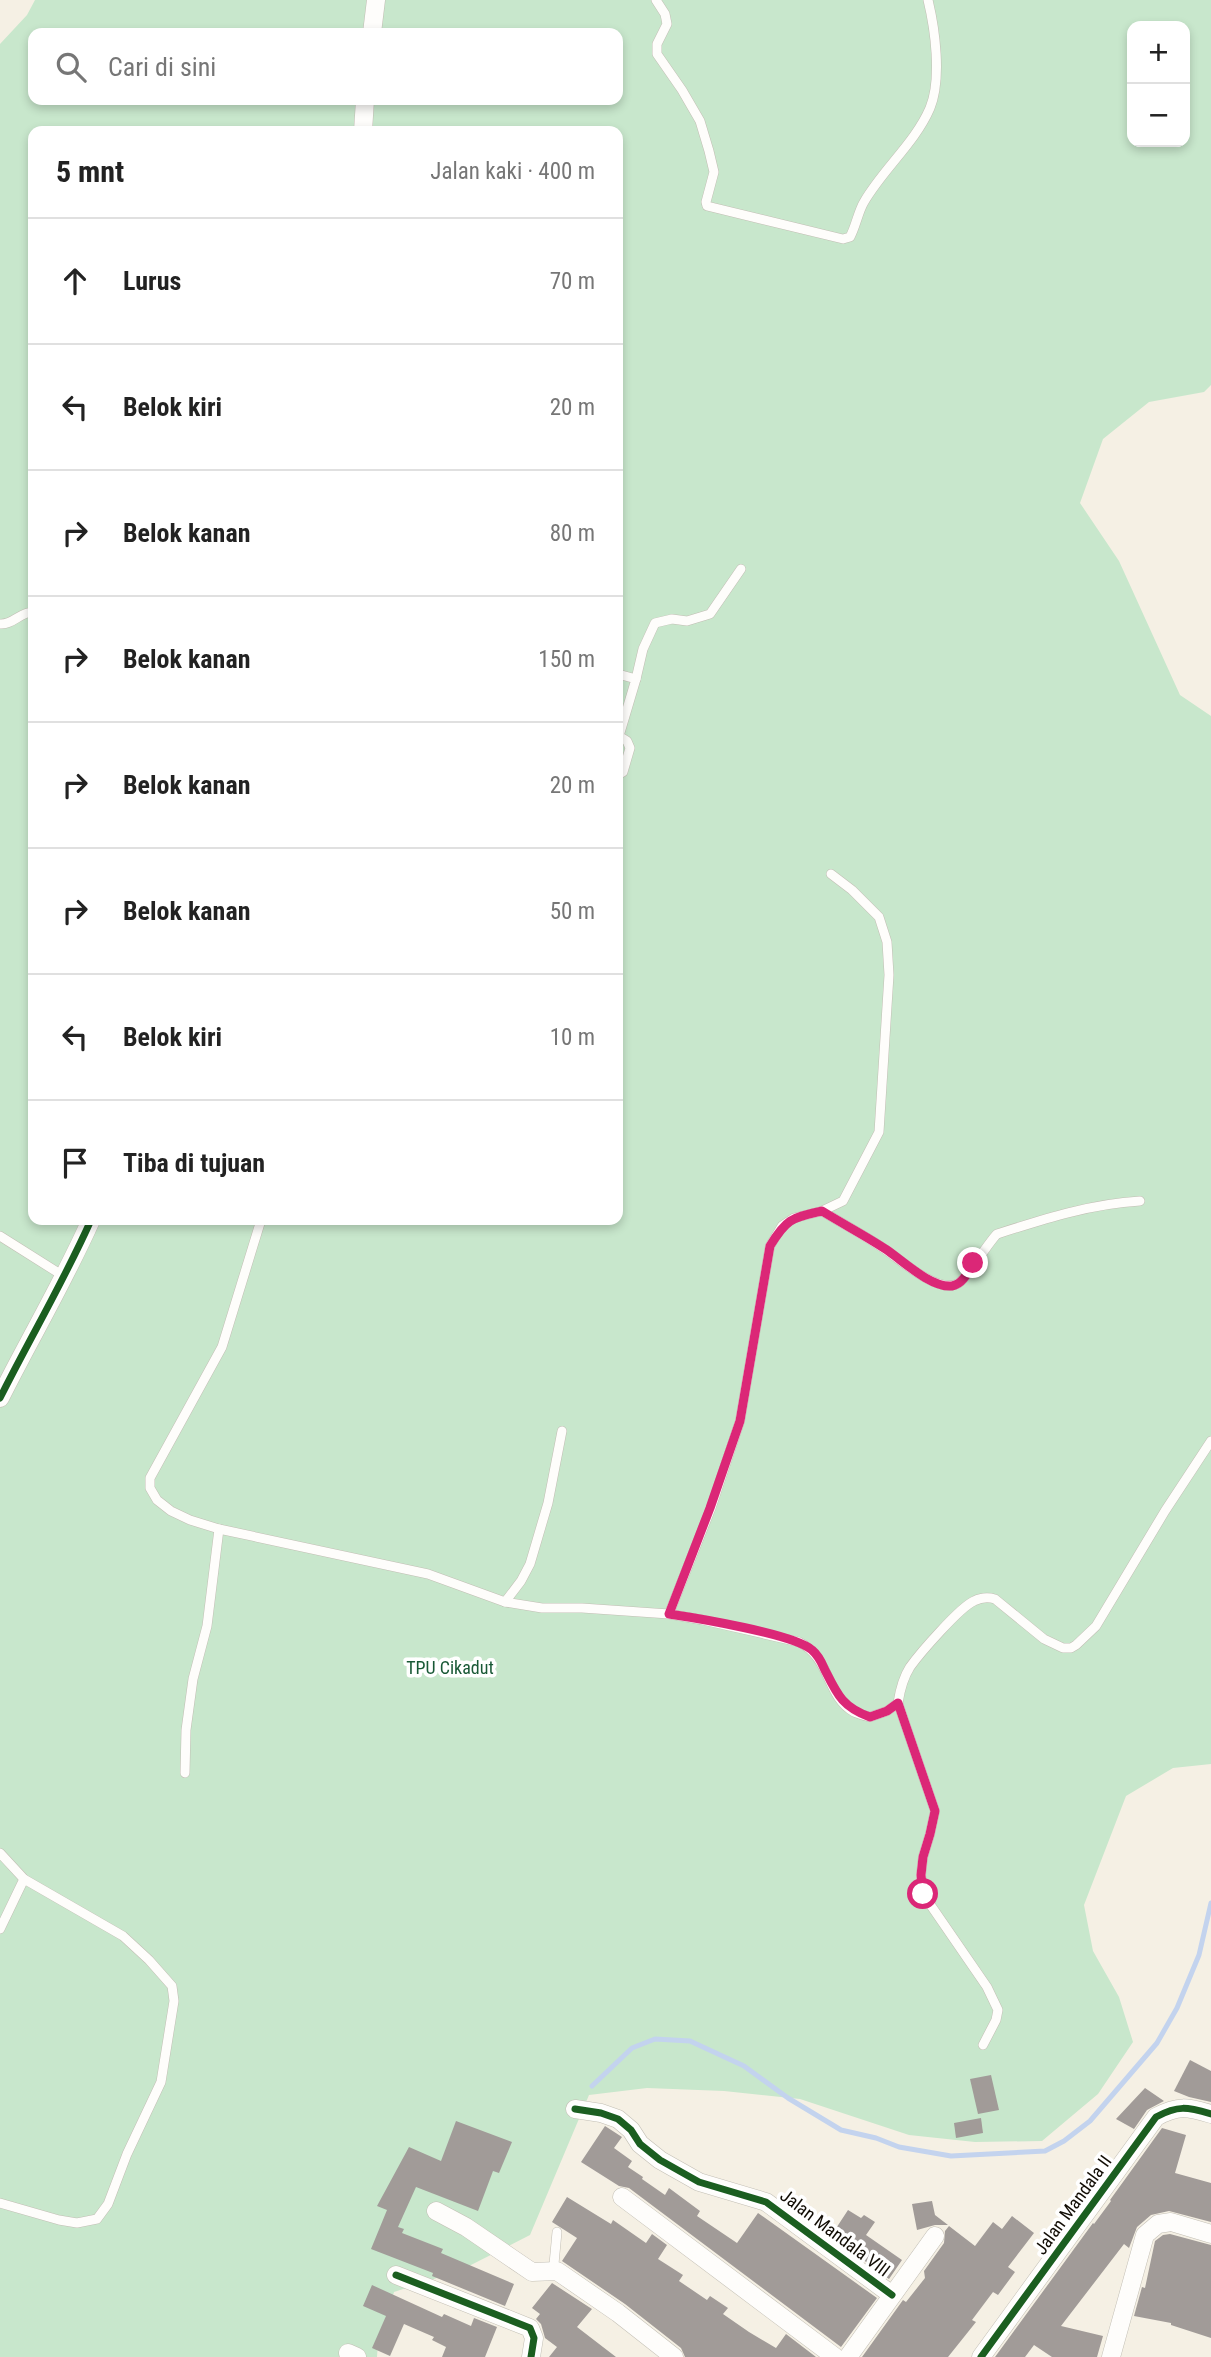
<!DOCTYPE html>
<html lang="id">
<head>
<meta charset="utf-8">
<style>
  body { margin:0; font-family:"Roboto Condensed",sans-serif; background:#f6f6f6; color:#222 }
  .controls { position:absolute; right:21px; top:21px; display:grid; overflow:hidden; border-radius:14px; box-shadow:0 4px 10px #0003 }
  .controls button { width:63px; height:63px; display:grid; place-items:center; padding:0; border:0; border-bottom:2px solid #e0e0e0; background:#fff; color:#222; font:35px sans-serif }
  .stop { position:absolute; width:21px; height:21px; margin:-16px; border:5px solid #db2777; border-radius:50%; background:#fff }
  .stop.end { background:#db2777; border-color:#fff; box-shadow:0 2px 7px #0008 }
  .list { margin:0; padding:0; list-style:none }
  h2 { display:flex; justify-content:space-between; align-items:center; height:91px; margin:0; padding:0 28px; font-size:30px }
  h2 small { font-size:23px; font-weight:400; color:#767676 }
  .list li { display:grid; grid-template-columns:46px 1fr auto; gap:21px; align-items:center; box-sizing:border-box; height:126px; padding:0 28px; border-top:2px solid #e0e0e0 }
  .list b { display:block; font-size:26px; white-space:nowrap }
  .list em { font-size:23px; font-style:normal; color:#767676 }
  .icon { flex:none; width:38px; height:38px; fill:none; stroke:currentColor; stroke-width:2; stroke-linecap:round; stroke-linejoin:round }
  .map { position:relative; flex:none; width:1211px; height:2357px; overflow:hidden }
  .search { position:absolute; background:#fff; box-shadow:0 4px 10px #0003; left:28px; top:28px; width:595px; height:77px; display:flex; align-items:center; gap:18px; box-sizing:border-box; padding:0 24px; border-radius:14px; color:#767676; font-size:26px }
  .panel { position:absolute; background:#fff; box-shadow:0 4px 10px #0003; left:28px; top:126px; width:595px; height:1099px; border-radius:14px }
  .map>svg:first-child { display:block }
</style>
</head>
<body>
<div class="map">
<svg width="1211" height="2357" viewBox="0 0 1211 2357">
  <rect width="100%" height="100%" fill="#f5f0e4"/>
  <path fill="#c8e7cc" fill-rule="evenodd" d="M 35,0 L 1211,0 L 1211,385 L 1204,392 L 1149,402 L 1103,439 L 1080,503 L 1119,561 L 1180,695 L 1211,716 L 1211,1764 L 1173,1768 L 1126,1796 L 1084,1905 L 1093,1951 L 1119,1997 L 1133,2042 L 1098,2094 L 1042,2141 L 975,2142 L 909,2135 L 800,2099 L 724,2091 L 647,2088 L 589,2095 L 530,2235 L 461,2270 L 394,2292 L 378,2342 L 377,2357 L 0,2357 L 0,44 L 27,15 ZM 1132,26 L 1185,26 L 1185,142 L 1132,142 ZM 33,33 L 618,33 L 618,100 L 33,100 ZM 33,131 L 618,131 L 618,1220 L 33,1220 Z"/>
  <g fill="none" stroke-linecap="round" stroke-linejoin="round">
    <path stroke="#c3d3ee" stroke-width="5" d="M 592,2086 L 632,2048 L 655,2039 L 690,2041 L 744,2066 L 788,2098 L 841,2130 L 876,2138 L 899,2147 L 951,2156 L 1045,2151 L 1064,2141 L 1090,2121 L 1157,2043 L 1177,2008 L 1199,1955 L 1211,1903"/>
  </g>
  <g fill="#a19b98">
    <path d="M 1190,2060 L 1211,2071 L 1211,2102 L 1189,2097 L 1174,2091 Z"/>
    <path d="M 991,2075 L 999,2110 L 978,2114 L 970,2079 Z"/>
    <path d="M 1145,2088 L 1164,2101 L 1147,2110 L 1134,2129 L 1116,2119 Z"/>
    <path d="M 981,2118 L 983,2133 L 956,2138 L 954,2123 Z"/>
    <path d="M 456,2121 L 512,2142 L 499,2173 L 493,2171 L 478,2211 L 416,2187 L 398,2227 L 404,2229 L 402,2233 L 443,2249 L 441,2253 L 514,2284 L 505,2306 L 432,2276 L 433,2273 L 371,2249 L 387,2210 L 377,2206 L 409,2147 L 441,2161 Z"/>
    <path d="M 605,2126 L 622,2137 L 614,2148 L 632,2161 L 628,2167 L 643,2177 L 642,2179 L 665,2195 L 669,2188 L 700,2211 L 697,2216 L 737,2243 L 758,2213 L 877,2298 L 841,2347 L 629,2188 L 619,2186 L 581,2162 Z"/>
    <path d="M 1162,2128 L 1186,2135 L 1175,2173 L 1211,2183 L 1211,2222 L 1169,2211 L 1151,2215 L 1137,2227 L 1129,2248 L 1124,2244 L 1061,2326 L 1103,2336 L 1097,2357 L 1052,2357 L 1034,2345 L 1025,2357 L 995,2357 L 1093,2223 L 1094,2224 L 1111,2201 L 1110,2200 Z"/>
    <path d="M 567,2197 L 611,2224 L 613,2220 L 646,2243 L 652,2234 L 667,2245 L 658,2259 L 683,2275 L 679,2281 L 707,2300 L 710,2296 L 728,2308 L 723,2314 L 749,2332 L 776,2348 L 786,2334 L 816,2357 L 685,2357 L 681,2348 L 625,2304 L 562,2261 L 577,2238 L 552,2222 Z"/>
    <path d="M 932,2201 L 935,2215 L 948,2225 L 935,2225 L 917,2230 L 912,2204 Z"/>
    <path d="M 848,2210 L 861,2218 L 864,2215 L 875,2222 L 866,2235 L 902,2260 L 889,2279 L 831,2236 Z"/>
    <path d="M 1012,2216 L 1034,2233 L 1008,2267 L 1015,2272 L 998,2295 L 993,2292 L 972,2320 L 976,2322 L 948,2357 L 862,2357 L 903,2300 L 906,2302 L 925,2278 L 924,2271 L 944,2243 L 945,2231 L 949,2226 L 975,2246 L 993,2222 L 1002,2229 Z"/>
    <path d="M 1170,2234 L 1211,2245 L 1211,2338 L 1171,2325 L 1171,2323 L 1134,2316 L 1142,2287 L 1145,2288 L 1155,2241 L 1163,2235 Z"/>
    <path d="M 552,2283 L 592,2309 L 577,2327 L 616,2357 L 549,2357 L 557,2347 L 545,2338 L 541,2324 L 536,2319 L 540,2314 L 532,2308 Z"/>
    <path d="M 372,2285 L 442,2317 L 444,2314 L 471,2326 L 474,2318 L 497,2327 L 485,2357 L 442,2357 L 446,2347 L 432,2340 L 434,2337 L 404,2324 L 390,2356 L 372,2348 L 386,2316 L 363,2306 Z"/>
  </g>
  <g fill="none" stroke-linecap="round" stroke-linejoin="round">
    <g stroke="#c2beb4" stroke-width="10">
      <g id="lane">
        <path d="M 656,0 L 665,14 L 667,24 L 657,44 L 657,54 L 682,90 L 700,121 L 709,151 L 714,172 L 706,202 L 707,206 L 843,239 L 850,237 C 856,226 858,212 864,202 C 883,169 915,143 930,108 C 942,79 935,29 928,0"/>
        <path d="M 0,624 C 13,625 20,612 33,612"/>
        <path d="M 618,674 L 636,679 L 619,736 L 627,741 L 630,748 L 623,772 L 618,775"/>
        <path d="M 636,679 L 643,649 L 655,623 L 672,619 L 687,621 L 710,614 L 741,569"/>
        <path d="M 822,1211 C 843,1224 866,1236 886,1250 C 902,1261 937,1293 957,1284 C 966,1280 987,1244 997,1234 C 1044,1219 1090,1204 1140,1201"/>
        <path d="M 261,1220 L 222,1347 L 150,1478 L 150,1488 L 157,1500 L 171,1511 L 190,1520 L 219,1529 L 428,1574 L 505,1602 L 542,1608 L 582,1608 L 669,1614 L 703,1620 L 799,1642 C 831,1658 826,1696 854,1712 C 859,1714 865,1716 870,1717 L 887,1711 L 898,1703 C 900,1690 903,1678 910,1667 C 920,1653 960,1607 974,1601 C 982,1597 988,1597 995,1599 L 1044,1639 L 1063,1648 L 1071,1648 L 1076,1645 L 1096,1626 L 1165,1511 L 1211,1441"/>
        <path d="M 0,1236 L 65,1277"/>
        <path d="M 505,1602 L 521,1581 L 530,1564 L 548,1503 L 562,1431"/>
        <path d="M 669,1614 L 711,1508 L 740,1421 L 770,1246 L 782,1226 L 794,1218 L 822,1211 L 843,1201 L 879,1132 L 889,975 L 887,942 L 879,917 L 852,890 L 831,874"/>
        <path d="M 898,1703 L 935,1811 L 930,1834 L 923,1857 L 921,1875 L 923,1894 L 987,1987 L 998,2010 L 996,2020 L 983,2045"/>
        <path d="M 185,1773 L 186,1730 L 193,1679 L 207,1626 L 219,1529"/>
        <path d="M 0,1853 L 24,1879 L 123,1936 L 149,1960 L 172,1986 L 174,2001 L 161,2082 L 127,2154 L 108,2204 L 97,2219 L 77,2223 L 59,2220 L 0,2203"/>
        <path d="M 0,1929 L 24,1879"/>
        <path d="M 557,2232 L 554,2264 L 557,2271"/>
      </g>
    </g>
    <g stroke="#c2beb4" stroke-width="19">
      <g id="street">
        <path d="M 372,33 L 376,0"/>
        <path d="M 363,131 L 365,100"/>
        <path d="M 0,1398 C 30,1338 64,1281 91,1220"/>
        <path d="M 575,2109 L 601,2113 L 618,2119 L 631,2130 L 640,2144 L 660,2160 L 699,2182 L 766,2202 L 892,2295"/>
        <path d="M 622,2197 L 835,2357"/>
        <path d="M 436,2211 L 466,2227 L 532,2272 L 557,2271 L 618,2313 L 674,2357"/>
        <path d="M 396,2275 L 530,2328 L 534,2338 L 531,2357"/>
        <path d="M 348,2353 L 357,2357"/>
        <path d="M 848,2357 L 935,2236"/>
        <path d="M 981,2357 L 1156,2117 C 1178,2105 1187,2107 1211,2114"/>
        <path d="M 1111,2357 L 1145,2235 L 1158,2224 L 1171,2222 L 1211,2234"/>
      </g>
    </g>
    <use href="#lane" stroke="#fefdfb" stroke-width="9"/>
    <use href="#street" stroke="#fefdfb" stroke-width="18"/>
    <g stroke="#fff" stroke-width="11">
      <g id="cycleway">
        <path d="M 0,1398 C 30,1338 64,1281 91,1220"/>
        <path d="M 575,2109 L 601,2113 L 618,2119 L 631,2130 L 640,2144 L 660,2160 L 699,2182 L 766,2202 L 892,2295"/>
        <path d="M 396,2275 L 530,2328 L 534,2338 L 531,2357"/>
        <path d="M 981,2357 L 1156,2117 C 1178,2105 1187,2107 1211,2114"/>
      </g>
    </g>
    <use href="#cycleway" stroke="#1b5e20" stroke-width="7"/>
  </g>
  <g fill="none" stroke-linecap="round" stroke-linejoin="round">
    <path stroke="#db2777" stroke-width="9" d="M 923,1894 L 921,1875 L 923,1857 L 930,1834 L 935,1811 L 898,1703 L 887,1711 L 870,1717 C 842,1707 837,1694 824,1668 C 821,1661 818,1655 812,1650 C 794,1634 696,1618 669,1614 L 710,1508 L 740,1421 L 770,1246 C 787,1218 792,1218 822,1211 C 843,1224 866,1236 887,1250 C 903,1261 931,1288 952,1286 C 963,1284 968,1272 973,1263"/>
  </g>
  <g text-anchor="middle" stroke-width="7" stroke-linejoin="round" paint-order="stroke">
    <g font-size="18" fill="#195936" stroke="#fff">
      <text x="450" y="1674">TPU Cikadut</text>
    </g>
    <g font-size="18" fill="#110c04" stroke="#fff">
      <text transform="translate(1073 2205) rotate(-54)" y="6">Jalan Mandala II</text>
      <text transform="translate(835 2233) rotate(37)" y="6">Jalan Mandala VIII</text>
    </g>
  </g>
</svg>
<div class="controls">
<button>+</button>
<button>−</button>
</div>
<div class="stop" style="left:923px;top:1894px"></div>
<div class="stop end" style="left:973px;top:1263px"></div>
<div class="search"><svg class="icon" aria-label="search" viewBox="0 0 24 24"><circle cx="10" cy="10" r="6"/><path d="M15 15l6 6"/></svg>Cari di sini</div>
<section class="panel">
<h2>5 mnt<small>Jalan kaki · 400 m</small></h2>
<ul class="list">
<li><svg class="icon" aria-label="ahead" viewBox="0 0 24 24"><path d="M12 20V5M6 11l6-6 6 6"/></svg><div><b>Lurus</b></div><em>70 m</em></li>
<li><svg class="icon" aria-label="left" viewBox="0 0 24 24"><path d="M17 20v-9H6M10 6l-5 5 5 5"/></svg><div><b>Belok kiri</b></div><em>20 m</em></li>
<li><svg class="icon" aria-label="right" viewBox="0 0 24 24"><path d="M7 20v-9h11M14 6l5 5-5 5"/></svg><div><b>Belok kanan</b></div><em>80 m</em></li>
<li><svg class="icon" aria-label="right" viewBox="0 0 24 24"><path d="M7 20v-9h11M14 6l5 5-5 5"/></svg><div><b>Belok kanan</b></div><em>150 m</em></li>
<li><svg class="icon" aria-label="right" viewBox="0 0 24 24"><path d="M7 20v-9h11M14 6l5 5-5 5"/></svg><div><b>Belok kanan</b></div><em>20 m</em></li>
<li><svg class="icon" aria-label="right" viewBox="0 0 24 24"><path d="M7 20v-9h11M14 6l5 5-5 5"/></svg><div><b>Belok kanan</b></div><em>50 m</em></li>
<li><svg class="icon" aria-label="left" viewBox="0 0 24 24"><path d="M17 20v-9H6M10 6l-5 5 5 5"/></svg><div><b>Belok kiri</b></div><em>10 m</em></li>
<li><svg class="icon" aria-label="arrive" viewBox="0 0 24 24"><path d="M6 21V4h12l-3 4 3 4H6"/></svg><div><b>Tiba di tujuan</b></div></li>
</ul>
</section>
</div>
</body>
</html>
